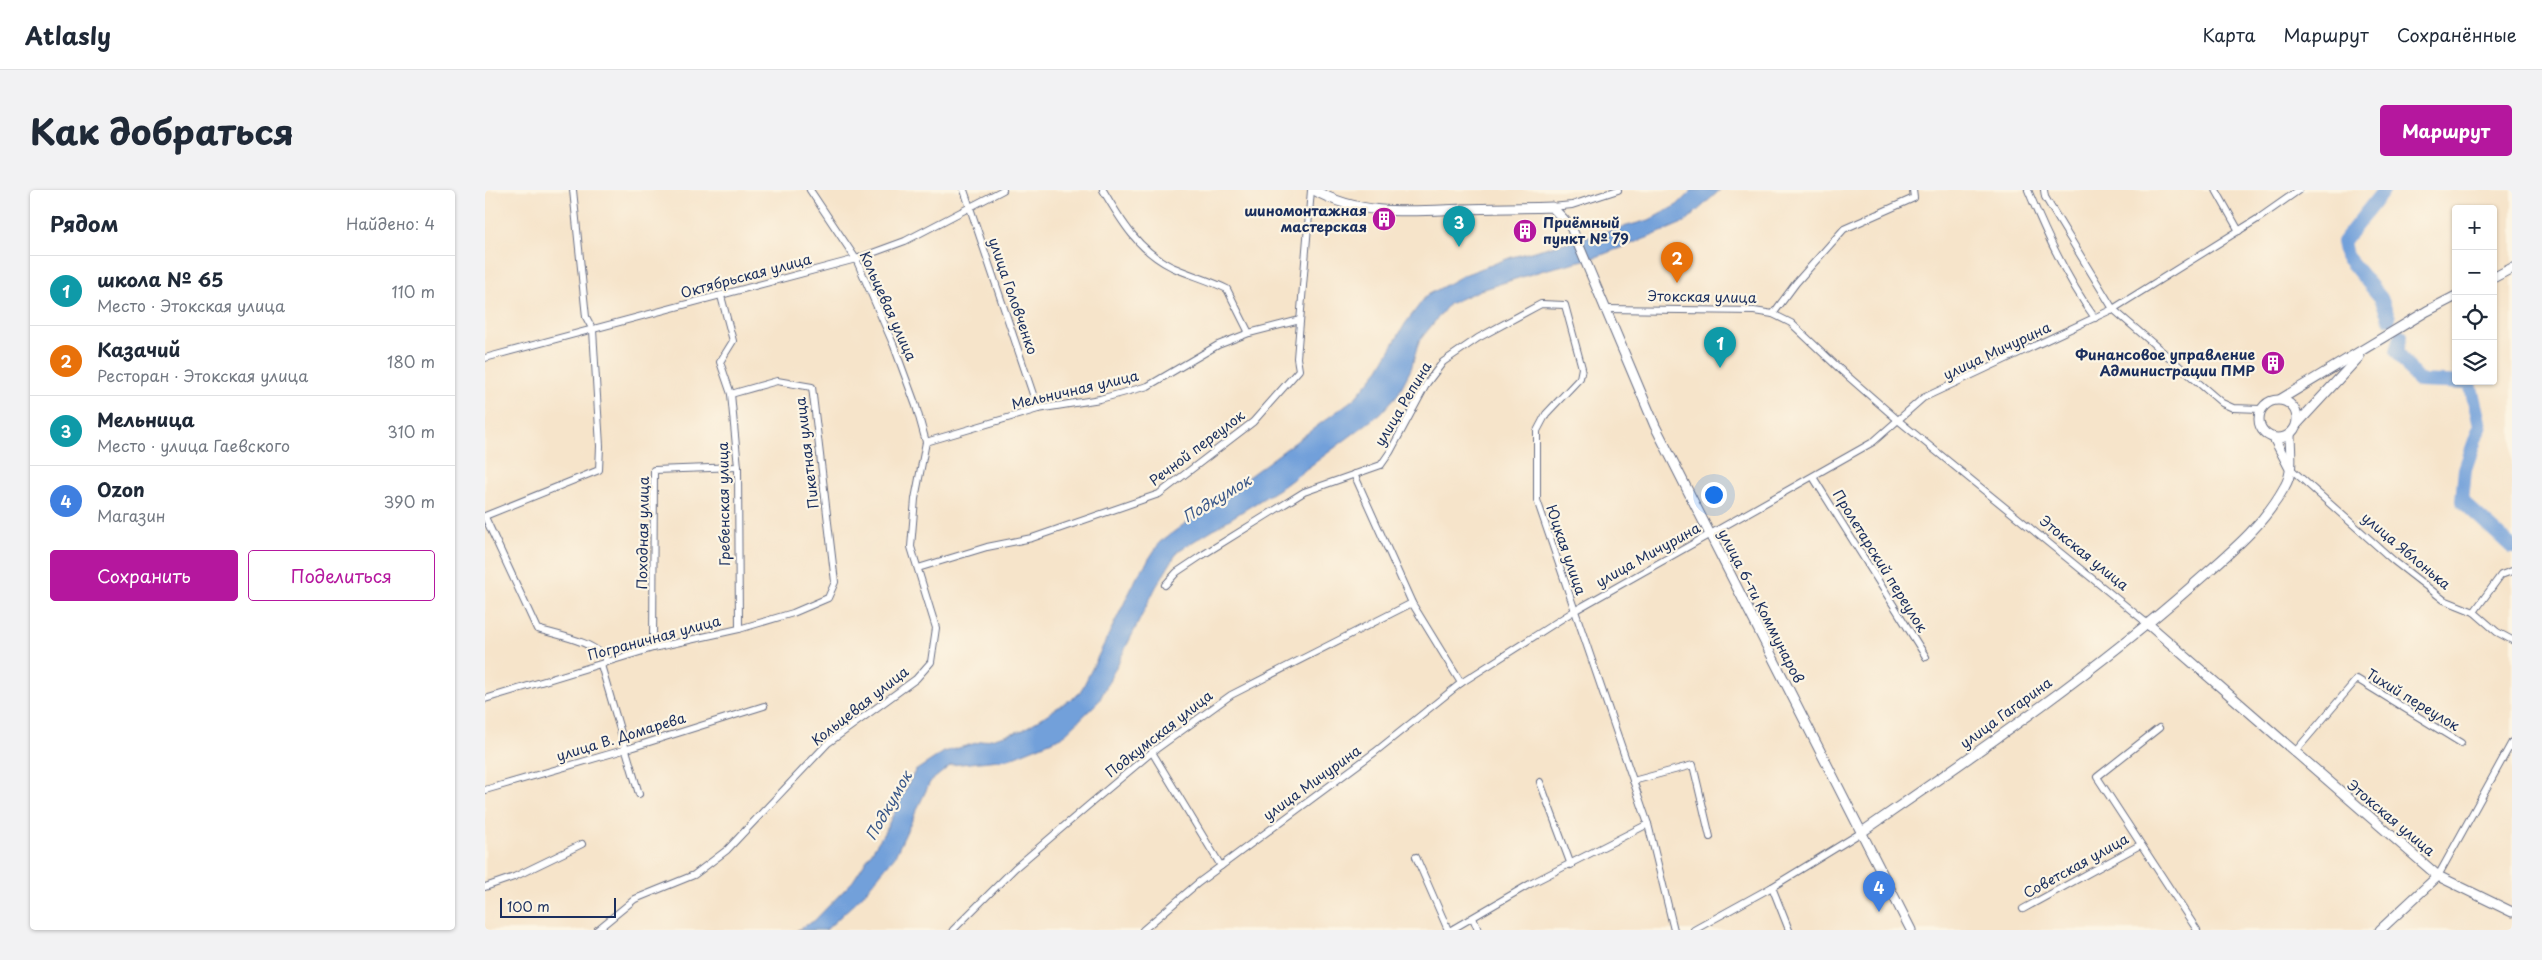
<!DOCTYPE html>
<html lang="ru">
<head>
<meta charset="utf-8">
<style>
  body { margin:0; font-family:"Playpen Sans",sans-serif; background:#f2f2f3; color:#1f2937 }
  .controls { position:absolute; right:15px; top:15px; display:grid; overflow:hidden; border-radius:5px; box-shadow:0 1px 4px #0004 }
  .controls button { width:45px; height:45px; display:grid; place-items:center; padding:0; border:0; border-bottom:1px solid #e0e1e3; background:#fff; color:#1f2937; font:25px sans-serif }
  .scale { position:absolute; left:15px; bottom:12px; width:116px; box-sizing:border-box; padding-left:5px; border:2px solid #1b2f5e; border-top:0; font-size:14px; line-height:18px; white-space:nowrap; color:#1b2f5e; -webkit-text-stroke:4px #fcf5e5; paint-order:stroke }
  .you { position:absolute; left:1228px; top:304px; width:18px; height:18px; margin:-12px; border:4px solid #fff; border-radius:50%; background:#1a73e8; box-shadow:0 0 0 8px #1a73e833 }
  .badge { display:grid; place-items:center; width:32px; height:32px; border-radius:50%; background:#b5179e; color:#fff; font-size:16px; font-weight:700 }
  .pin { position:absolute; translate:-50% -41px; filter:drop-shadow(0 1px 2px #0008) }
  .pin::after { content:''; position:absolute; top:26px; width:18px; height:15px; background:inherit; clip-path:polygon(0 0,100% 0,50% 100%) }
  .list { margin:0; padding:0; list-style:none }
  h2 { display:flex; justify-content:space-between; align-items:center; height:65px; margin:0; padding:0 20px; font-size:21px }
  h2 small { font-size:16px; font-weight:400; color:#747a83 }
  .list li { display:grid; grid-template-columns:32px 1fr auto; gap:15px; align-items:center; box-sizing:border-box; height:70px; padding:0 20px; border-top:1px solid #e0e1e3 }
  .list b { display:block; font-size:19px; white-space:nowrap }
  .list p { margin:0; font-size:16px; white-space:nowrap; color:#747a83 }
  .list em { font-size:16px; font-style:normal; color:#747a83 }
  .actions { display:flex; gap:10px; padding:15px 20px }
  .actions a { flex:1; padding:11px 0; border:1px solid #b5179e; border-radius:5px; text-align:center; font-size:18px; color:#b5179e }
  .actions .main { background:#b5179e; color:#fff }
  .icon { flex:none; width:28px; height:28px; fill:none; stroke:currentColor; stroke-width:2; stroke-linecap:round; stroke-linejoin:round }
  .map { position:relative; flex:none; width:2027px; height:740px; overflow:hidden; border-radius:5px }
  header { display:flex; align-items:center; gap:30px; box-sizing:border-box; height:70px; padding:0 25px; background:#fff; border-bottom:1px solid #e0e1e3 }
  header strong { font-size:24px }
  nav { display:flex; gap:28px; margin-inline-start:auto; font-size:18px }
  .intro { display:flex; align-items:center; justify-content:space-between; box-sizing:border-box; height:120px; padding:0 30px }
  h1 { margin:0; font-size:35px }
  .button { padding:12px 22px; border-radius:5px; background:#b5179e; color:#fff; font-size:18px; font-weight:700 }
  main { display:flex; gap:30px; padding:0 30px }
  aside { flex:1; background:#fff; border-radius:5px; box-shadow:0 1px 4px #0004 }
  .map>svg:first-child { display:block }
</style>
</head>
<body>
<header>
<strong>Atlasly</strong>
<nav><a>Карта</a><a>Маршрут</a><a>Сохранённые</a></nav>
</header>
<div class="intro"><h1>Как добраться</h1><a class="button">Маршрут</a></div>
<main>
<aside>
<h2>Рядом<small>Найдено: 4</small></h2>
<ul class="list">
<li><span class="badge" style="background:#0f9aa8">1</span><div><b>школа № 65</b><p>Место · Этокская улица</p></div><em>110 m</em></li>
<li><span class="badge" style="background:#e8710a">2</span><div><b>Казачий</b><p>Ресторан · Этокская улица</p></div><em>180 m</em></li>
<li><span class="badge" style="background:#0f9aa8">3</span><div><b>Мельница</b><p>Место · улица Гаевского</p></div><em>310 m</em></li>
<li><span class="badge" style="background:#3f7fe0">4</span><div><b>Ozon</b><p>Магазин</p></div><em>390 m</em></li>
</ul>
<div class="actions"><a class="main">Сохранить</a><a>Поделиться</a></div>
</aside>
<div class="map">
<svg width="2027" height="740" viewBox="0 0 2027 740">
  <rect width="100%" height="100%" fill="#fcf5e5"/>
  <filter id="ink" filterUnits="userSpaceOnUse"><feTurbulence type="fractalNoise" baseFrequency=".02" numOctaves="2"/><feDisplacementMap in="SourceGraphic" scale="10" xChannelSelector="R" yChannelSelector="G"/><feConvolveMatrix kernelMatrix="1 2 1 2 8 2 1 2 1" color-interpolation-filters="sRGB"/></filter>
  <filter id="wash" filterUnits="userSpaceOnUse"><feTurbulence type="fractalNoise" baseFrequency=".0096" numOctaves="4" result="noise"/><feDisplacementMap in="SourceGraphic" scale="20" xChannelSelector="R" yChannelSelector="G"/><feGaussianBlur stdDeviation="1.12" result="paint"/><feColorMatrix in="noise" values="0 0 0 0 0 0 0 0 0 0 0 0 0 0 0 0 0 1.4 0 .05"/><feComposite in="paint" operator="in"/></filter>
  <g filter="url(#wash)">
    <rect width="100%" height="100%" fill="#f6e4ca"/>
    <path fill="#72a0da" stroke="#46689c" d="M 1207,0 L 1235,0 L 1200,32 L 1162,48 L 1111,67 L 1059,80 L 995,100 L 964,114 L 934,151 L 926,179 L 913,204 L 896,223 L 800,295 L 693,361 L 671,397 L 614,511 L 577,547 L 523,569 L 466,575 L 445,592 L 410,666 L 377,706 L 341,740 L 312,740 L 329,731 L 368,691 L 399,643 L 430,581 L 459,562 L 538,540 L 595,503 L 652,387 L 675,352 L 870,208 L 894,179 L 920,134 L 941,106 L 979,85 L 1027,67 L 1164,30 L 1192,15 Z"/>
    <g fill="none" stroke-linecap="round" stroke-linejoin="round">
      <g stroke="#72a0da" stroke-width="14">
        <path d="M 1899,0 L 1858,52 L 1861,66 L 1896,108 L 1904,128"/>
        <path d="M 1916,146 L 1912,161 L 1933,191 L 1985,193 L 1995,236 L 1980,279 L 1977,311 L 2027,357"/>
      </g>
    </g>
  </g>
  <g filter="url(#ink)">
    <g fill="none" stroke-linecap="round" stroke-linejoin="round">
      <g stroke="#686e84" stroke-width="8">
        <g id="street">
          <path d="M 479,0 L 553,219"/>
          <path d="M 618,0 C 636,31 654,61 687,77 C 705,85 724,90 742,99 L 764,143 L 815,130"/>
          <path d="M 1543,0 C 1561,44 1582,90 1610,128"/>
          <path d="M 1559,0 L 1560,7 L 1628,119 L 1737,213 L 1748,218 L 1775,219"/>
          <path d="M 1731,0 L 1754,41"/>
          <path d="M 1067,17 L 1087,15 L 1133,0"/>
          <path d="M 236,106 L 248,151 L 235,172 L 246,204 L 253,277 L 254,439"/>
          <path d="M 1121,119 L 1269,121 L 1288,124 L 1306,133 L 1358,182 L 1414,231 L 1663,434"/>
          <path d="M 1288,124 L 1311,93 L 1359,39 L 1429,8 L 1428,0"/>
          <path d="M 0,168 L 371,69 L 420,51 L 518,0"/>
          <path d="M 441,252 L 553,219 L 615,209 L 663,196 L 733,155 L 764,143"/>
          <path d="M 1806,279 L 1909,371 L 1959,410 L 1989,422 L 2012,442 L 2027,450"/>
          <path d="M 869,284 L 927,413 L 976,493"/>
          <path d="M 1328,287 L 1441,467"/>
          <path d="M 0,326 L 114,280 L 115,256 L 108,140 L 101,127 L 88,0"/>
          <path d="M 0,327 L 52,439 C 72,445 114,452 122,472"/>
          <path d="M 433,378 L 502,357 L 547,348 L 674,304 L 768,232 L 814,180 L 812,168 L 826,0"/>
          <path d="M 680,395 L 692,382 L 716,366 L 819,302 L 896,275 L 905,262 L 942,193 L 958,172 L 993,148 L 1056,114 L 1080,115 L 1097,178 L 1095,188 L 1061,224 L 1052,241 L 1052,310 L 1163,634 L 1189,740"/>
          <path d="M 1989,422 L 2016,385 L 2027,381"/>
          <path d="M 168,458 L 169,280 L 253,277"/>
          <path d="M 116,475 L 154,604"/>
          <path d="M 0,509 L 168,458 L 254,439 L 308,423 L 343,408 L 350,392 L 327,197 L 292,191 L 246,204"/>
          <path d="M 1674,538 L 1612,587 L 1712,740"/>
          <path d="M 667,562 L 736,676"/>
          <path d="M 1809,563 L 1872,489 L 1976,553"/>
          <path d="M 1148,591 L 1208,575 L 1225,647"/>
          <path d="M 1055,592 L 1086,675"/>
          <path d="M 0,600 L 142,559 L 279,516"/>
          <path d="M 931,667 L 963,740"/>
          <path d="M 1953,686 L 2027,552"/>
          <path d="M 0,697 L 29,687 L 97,654"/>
          <path d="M 1287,697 L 1304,740"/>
          <path d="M 1538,719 L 1655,655"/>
          <path d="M 988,728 L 993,740"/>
          <path d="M 112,740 L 150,709 L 209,685 L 242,660 L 343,553 L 431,489 L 446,472 L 451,438 L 426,357 L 430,309 L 441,252 L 431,216 L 409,156 L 371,69 L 325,0"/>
          <path d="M 468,740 L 530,678 L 605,614 L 667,562 L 746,505 L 927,413"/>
          <path d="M 658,740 L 713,693 L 890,562 L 976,493 L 1089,421 L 1388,252 L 1438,208 L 1628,119 L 1774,28 L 1814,0"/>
          <path d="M 966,740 L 1045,694 L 1163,634"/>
          <path d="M 1209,740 L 1287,697 L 1377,642"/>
        </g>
      </g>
      <g stroke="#686e84" stroke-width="11">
        <g id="secondary">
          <path d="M 829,0 C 876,27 927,21 979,19 C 1009,18 1038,18 1067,17 L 1086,37 L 1170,236 L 1426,740"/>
          <path d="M 2008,88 L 2027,78"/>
          <path d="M 1796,209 L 1942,121 L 1971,106"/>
          <circle cx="1793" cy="229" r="19"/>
          <path d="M 1812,234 L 1874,167"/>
          <path d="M 1789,248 L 1804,277"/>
          <path d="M 1663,434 L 1953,686 L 2027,722"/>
          <path d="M 1377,642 C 1490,564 1605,486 1708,395 C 1742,365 1778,337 1800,296 C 1809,281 1805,261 1805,244"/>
          <path d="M 1895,740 L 1953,686"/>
        </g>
      </g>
      <use href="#street" stroke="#fff" stroke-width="6"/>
      <use href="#secondary" stroke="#fff" stroke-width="9"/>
    </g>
  </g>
  <defs>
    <g id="building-disc" transform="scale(1.25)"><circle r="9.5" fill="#b5179e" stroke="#fcf5e5"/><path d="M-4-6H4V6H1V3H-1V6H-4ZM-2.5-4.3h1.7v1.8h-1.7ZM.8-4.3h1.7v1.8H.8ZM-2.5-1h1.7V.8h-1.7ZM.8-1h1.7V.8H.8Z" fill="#fff"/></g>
  </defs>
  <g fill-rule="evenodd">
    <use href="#building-disc" x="899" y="29"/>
    <use href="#building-disc" x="1040" y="41"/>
    <use href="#building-disc" x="1788" y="173"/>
  </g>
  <g text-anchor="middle" stroke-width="4.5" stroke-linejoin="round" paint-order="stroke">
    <g font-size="14" font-weight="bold" fill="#1b2f5e" stroke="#fcf5e5" text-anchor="end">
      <text x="882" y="26">шиномонтажная<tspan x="882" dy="16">мастерская</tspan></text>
      <text x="1058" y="38" text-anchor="start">Приёмный<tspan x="1058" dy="16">пункт № 79</tspan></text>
      <text x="1770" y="170">Финансовое управление<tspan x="1770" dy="16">Администрации ПМР</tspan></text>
    </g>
    <g font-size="14" fill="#1b2f5e" stroke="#fcf5e5">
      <text transform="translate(261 86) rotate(-15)" y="5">Октябрьская улица</text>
      <text transform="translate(528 106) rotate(71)" y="5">улица Головченко</text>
      <text transform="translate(1217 107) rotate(1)" y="5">Этокская улица</text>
      <text transform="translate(403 116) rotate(66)" y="5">Кольцевая улица</text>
      <text transform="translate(1512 161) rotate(-25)" y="5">улица Мичурина</text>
      <text transform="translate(590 200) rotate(-13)" y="5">Мельничная улица</text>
      <text transform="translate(918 214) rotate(-59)" y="5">улица Репина</text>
      <text transform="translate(712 258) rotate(-37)" y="5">Речной переулок</text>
      <text transform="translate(322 263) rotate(-97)" y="5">Пикетная улица</text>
      <text transform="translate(239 314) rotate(-91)" y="5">Гребенская улица</text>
      <text transform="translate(158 343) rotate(-89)" y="5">Походная улица</text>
      <text transform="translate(1081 360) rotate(71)" y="5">Юцкая улица</text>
      <text transform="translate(1921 361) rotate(40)" y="5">улица Яблонька</text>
      <text transform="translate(1599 363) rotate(39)" y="5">Этокская улица</text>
      <text transform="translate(1163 365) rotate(-29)" y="5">улица Мичурина</text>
      <text transform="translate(1395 371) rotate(58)" y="5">Пролетарский переулок</text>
      <text transform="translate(1276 416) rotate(63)" y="5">улица 6-ти Коммунаров</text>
      <text transform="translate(169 448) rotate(-15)" y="5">Пограничная улица</text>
      <text transform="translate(1928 510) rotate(31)" y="5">Тихий переулок</text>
      <text transform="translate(375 516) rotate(-38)" y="5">Кольцевая улица</text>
      <text transform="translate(1521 523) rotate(-36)" y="5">улица Гагарина</text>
      <text transform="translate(674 544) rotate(-38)" y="5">Подкумская улица</text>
      <text transform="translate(136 547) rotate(-17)" y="5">улица В. Домарева</text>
      <text transform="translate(827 593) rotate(-36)" y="5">улица Мичурина</text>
      <text transform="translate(1906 628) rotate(40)" y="5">Этокская улица</text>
      <text transform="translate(1591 676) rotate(-29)" y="5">Советская улица</text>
    </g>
    <g font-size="15" font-style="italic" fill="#395789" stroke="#fcf5e5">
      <text transform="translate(732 309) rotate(-31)" y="5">Подкумок</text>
      <text transform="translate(404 616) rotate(-60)" y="5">Подкумок</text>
    </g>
  </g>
</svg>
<div class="controls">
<button>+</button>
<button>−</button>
<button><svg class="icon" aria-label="locate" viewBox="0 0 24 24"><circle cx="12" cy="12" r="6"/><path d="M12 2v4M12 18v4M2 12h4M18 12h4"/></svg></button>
<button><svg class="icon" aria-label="layers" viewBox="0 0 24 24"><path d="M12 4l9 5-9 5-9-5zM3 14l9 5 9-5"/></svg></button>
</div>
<div class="scale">100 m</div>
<div class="you"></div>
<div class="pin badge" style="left:1235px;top:178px;background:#0f9aa8">1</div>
<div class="pin badge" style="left:1192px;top:93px;background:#e8710a">2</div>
<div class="pin badge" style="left:974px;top:57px;background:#0f9aa8">3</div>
<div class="pin badge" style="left:1394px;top:722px;background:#3f7fe0">4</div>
</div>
</main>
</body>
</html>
